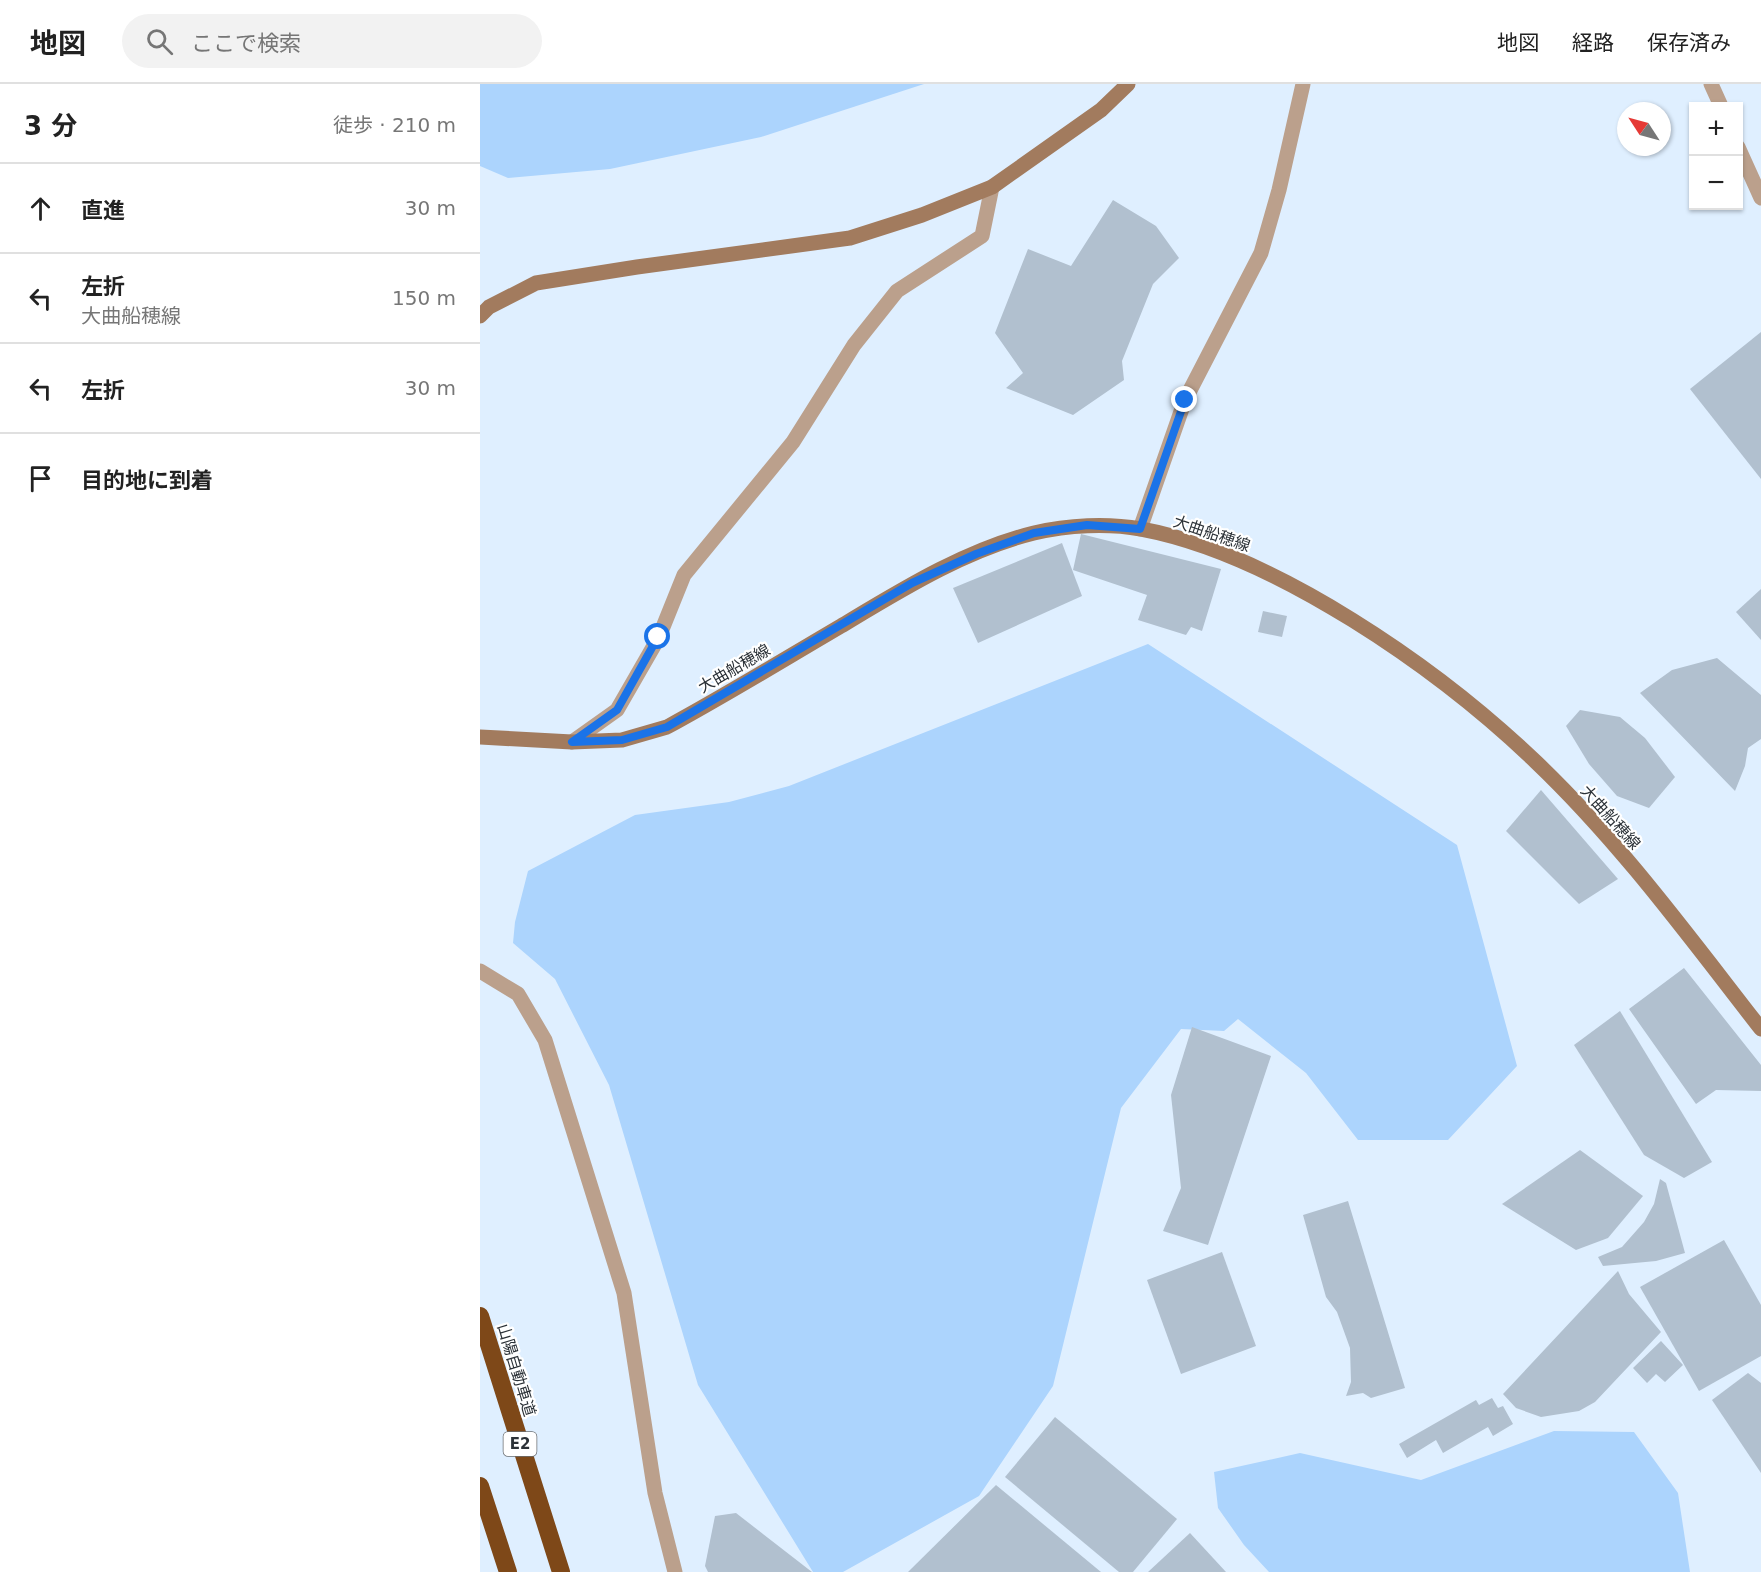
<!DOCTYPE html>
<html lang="ja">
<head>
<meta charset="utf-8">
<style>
  body { margin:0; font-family:"DejaVu Sans","Noto Sans JP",sans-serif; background:#f2f2f2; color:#222 }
  .controls { position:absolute; right:18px; top:18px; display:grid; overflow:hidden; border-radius:0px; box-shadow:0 2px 4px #0004 }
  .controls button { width:54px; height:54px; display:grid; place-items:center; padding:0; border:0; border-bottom:2px solid #e0e0e0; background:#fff; color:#222; font:30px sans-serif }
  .compass { position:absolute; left:1137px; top:18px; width:54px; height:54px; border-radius:50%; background:#fff; box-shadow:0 2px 4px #0004; rotate:306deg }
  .stop { position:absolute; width:18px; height:18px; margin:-14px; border:4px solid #1a73e8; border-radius:50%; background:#fff }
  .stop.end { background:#1a73e8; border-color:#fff; box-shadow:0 2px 6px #0008 }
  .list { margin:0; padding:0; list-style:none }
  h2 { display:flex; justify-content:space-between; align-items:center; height:78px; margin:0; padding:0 24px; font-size:26px }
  h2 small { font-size:20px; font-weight:400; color:#767676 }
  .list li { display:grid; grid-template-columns:39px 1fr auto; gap:18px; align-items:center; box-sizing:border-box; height:90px; padding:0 24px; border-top:2px solid #e0e0e0 }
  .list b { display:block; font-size:22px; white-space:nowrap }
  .list p { margin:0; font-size:20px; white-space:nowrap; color:#767676 }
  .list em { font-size:20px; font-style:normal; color:#767676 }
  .icon { flex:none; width:33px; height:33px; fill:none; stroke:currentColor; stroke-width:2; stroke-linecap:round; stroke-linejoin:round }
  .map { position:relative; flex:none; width:1281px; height:1488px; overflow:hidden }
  header { display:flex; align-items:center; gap:36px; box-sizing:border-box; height:84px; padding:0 30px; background:#fff; border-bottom:2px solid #e0e0e0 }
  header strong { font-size:28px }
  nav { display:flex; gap:33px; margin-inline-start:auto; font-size:21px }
  .search { width:420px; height:54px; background:#f2f2f2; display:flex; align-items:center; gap:15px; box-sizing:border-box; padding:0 21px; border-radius:33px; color:#767676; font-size:22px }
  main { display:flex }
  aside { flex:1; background:#fff }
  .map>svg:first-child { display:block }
</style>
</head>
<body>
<header>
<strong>地図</strong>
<div class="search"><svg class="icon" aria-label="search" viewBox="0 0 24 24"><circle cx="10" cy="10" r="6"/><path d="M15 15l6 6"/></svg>ここで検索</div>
<nav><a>地図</a><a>経路</a><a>保存済み</a></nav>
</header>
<main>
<aside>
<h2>3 分<small>徒歩 · 210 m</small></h2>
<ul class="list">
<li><svg class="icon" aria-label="ahead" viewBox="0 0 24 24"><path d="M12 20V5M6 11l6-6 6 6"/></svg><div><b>直進</b></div><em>30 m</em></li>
<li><svg class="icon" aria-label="left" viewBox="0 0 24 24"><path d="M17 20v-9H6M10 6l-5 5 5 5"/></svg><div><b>左折</b><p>大曲船穂線</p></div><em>150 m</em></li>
<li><svg class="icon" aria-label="left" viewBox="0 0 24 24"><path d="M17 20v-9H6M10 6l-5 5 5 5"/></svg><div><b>左折</b></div><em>30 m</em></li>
<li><svg class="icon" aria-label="arrive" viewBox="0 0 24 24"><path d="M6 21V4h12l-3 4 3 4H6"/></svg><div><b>目的地に到着</b></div></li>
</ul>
</aside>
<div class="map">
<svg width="1281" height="1488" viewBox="0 0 1281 1488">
  <rect width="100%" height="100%" fill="#dfefff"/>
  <g fill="#acd4fd">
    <path d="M 0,0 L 444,0 L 281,53 L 130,85 L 28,94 L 0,82 Z"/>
    <path d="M 668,560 L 977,761 L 1037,982 L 968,1056 L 878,1056 L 826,989 L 758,935 L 744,947 L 701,945 L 641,1024 L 573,1302 L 499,1412 L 363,1488 L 333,1488 L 218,1301 L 129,1001 L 75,895 L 33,859 L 35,838 L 48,787 L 155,731 L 249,718 L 309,702 Z"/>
    <path d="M 1074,1347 L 1154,1348 L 1198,1409 L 1210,1488 L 789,1488 L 764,1461 L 738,1424 L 734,1388 L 820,1369 L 941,1396 Z"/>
  </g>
  <g fill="#b1c0cf">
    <path d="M 633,116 L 676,142 L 699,174 L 673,200 L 642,277 L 644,296 L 593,331 L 526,304 L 543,289 L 515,249 L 548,165 L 591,182 Z"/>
    <path d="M 1281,248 L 1281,395 L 1210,305 Z"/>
    <path d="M 601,450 L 741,485 L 722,547 L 711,543 L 706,551 L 658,536 L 667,511 L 593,486 Z"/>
    <path d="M 582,459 L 602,512 L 498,559 L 473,504 Z"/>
    <path d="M 1281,505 L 1281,556 L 1256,528 Z"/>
    <path d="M 783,527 L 807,532 L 802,553 L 778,548 Z"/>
    <path d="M 1237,574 L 1281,611 L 1281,655 L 1268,664 L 1265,682 L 1255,707 L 1160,609 L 1192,586 Z"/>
    <path d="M 1100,626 L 1140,633 L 1165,654 L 1195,693 L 1169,724 L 1137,712 L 1109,680 L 1086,642 Z"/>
    <path d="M 1061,706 L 1138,795 L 1099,820 L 1026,747 Z"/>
    <path d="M 1204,884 L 1281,981 L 1281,1007 L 1236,1006 L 1216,1020 L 1149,925 Z"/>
    <path d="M 1140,927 L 1232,1078 L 1204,1094 L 1164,1071 L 1094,961 Z"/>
    <path d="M 712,943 L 791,972 L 728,1161 L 683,1147 L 701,1104 L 691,1011 Z"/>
    <path d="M 1100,1066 L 1163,1112 L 1128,1154 L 1096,1166 L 1022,1120 Z"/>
    <path d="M 1180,1095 L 1186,1099 L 1205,1169 L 1176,1177 L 1123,1182 L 1118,1173 L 1142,1163 L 1164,1138 L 1174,1120 Z"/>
    <path d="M 868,1117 L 925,1304 L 891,1314 L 883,1309 L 866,1312 L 871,1298 L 870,1264 L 857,1228 L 846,1213 L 823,1131 Z"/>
    <path d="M 1244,1156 L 1281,1221 L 1281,1272 L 1219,1307 L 1160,1203 Z"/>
    <path d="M 742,1168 L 776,1262 L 701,1290 L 667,1196 Z"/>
    <path d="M 1138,1187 L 1149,1210 L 1181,1248 L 1115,1318 L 1099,1327 L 1061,1333 L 1036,1324 L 1023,1310 Z"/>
    <path d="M 1181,1257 L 1203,1281 L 1185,1298 L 1176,1290 L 1167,1299 L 1153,1284 Z"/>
    <path d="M 1268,1289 L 1281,1299 L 1281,1389 L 1232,1316 Z"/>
    <path d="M 1012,1314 L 1018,1324 L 1023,1322 L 1033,1340 L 1013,1352 L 1008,1343 L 963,1369 L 956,1356 L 927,1374 L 919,1360 L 996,1316 L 999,1321 Z"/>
    <path d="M 575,1333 L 697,1435 L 653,1488 L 639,1488 L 525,1393 Z"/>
    <path d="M 516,1401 L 621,1488 L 428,1488 Z"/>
    <path d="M 256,1429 L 332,1488 L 228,1488 L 225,1482 L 235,1432 Z"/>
    <path d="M 710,1449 L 746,1488 L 668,1488 Z"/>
  </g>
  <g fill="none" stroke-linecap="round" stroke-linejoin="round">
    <g stroke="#bba08c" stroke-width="15">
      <path d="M 1231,0 L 1241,22"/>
      <path d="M 1258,63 L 1281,114"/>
      <path d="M 660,445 L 705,316 L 781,169 L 799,106 L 823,0"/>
      <path d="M 92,658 L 137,626 L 179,553 L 204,491 L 313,358 L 374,261 L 417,207 L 502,152 L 512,103"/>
      <path d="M 0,887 L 38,910 L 65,956 L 144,1209 L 175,1409 L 195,1488"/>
    </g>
    <g stroke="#a27b5e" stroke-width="15">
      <path d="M 0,232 L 9,223 L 56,199 L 157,183 L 370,154 L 442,131 L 512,103 L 621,26 L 648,0"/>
      <path d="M 0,653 L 92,658 L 142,656 L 187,643 C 246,611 303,576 361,542 C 421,506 485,466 554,449 C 588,441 627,439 661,445 C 795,470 959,585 1056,678 C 1140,758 1210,854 1281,945"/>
    </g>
    <g stroke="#7e4818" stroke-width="18">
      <path d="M 0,1232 L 81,1488"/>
      <path d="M 0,1402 L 28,1488"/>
    </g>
  </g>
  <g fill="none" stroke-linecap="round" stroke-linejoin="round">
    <path stroke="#1a73e8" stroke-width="8" d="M 178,553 L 137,626 L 92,658 L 142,656 L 187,643 L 432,499 L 496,470 L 554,449 L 607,441 L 660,445 L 705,316"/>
  </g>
  <g text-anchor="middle" stroke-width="4.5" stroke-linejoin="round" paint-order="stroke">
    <rect fill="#fff" stroke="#6b6f73" stroke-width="1.5" x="23.5" y="1348" width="33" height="24" rx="4.5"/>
    <g font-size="15" font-weight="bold" fill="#2b3137">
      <text x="40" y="1365">E2</text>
    </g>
    <g font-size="16" fill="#2b3137" stroke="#fff">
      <text transform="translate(732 449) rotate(19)" y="6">大曲船穂線</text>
      <text transform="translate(254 584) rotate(-30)" y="6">大曲船穂線</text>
      <text transform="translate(1131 733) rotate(48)" y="6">大曲船穂線</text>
      <text transform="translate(37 1286) rotate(73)" y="6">山陽自動車道</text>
    </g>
  </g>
</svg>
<div class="controls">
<button>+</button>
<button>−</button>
</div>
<svg class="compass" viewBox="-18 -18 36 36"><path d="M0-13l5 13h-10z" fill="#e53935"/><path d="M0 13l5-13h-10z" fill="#767676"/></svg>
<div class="stop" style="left:178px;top:553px"></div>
<div class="stop end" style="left:705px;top:316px"></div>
</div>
</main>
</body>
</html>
